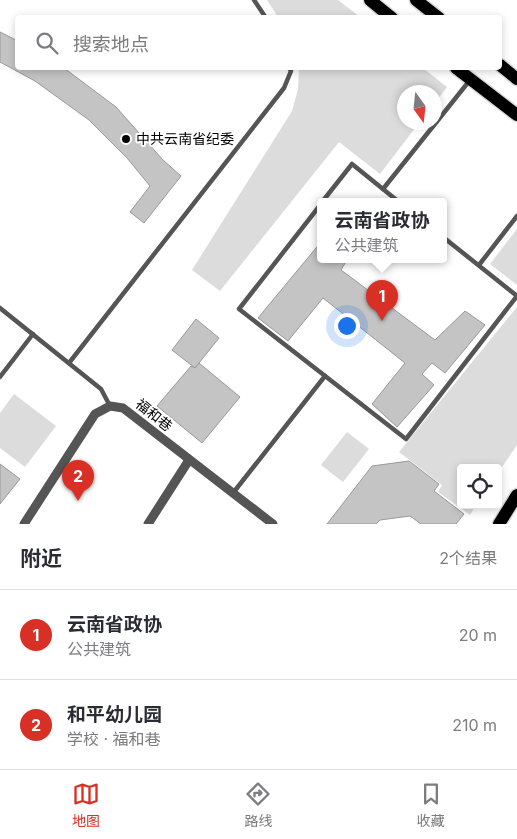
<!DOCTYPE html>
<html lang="zh">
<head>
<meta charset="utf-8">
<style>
  body { margin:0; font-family:Inter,"Noto Sans SC",sans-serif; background:#f2f2f3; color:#2b2b33 }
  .controls { position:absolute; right:15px; bottom:15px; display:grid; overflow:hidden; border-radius:5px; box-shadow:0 2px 8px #0003 }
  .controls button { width:45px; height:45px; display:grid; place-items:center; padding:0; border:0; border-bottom:1px solid #e1e1e2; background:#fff; color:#2b2b33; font:25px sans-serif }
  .compass { position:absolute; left:397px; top:85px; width:45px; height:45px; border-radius:50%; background:#fff; box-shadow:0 2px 8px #0003; rotate:165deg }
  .you { position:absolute; left:346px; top:325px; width:18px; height:18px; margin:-12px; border:4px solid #fff; border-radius:50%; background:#1a73e8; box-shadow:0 0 0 8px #1a73e833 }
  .badge { display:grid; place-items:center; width:32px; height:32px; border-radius:50%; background:#d93025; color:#fff; font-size:16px; font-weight:700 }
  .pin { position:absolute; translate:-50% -41px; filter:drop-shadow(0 1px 2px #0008) }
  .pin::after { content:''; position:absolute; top:26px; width:18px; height:15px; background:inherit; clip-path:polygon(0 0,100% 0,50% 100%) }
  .popup { position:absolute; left:317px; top:198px; width:130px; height:65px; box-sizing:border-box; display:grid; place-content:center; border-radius:5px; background:#fff; filter:drop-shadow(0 1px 4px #0005); font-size:16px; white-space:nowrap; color:#7c7c81 }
  .popup b { font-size:19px; color:#2b2b33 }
  .popup::after { content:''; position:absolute; left:50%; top:100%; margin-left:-10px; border:10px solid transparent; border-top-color:#fff }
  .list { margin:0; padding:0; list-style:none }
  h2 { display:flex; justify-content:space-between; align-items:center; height:65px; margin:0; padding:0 20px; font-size:21px }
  h2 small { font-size:16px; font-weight:400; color:#7c7c81 }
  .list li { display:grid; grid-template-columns:32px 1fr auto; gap:15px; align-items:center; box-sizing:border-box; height:90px; padding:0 20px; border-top:1px solid #e1e1e2 }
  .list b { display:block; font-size:19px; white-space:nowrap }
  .list p { margin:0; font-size:16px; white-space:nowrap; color:#7c7c81 }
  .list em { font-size:16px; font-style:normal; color:#7c7c81 }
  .icon { flex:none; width:28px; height:28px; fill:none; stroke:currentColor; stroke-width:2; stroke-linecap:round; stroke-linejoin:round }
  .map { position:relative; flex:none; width:517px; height:524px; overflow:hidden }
  .search { position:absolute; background:#fff; box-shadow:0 2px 8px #0003; left:15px; right:15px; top:15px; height:55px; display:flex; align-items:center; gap:12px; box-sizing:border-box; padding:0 18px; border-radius:5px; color:#7c7c81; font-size:19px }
  .sheet { height:245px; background:#fff }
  nav { display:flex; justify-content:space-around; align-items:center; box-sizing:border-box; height:70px; border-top:1px solid #e1e1e2; background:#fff; font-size:14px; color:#7c7c81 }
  nav a { display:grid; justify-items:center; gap:2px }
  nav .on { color:#d93025 }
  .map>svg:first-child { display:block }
</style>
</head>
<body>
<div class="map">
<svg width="517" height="524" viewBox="0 0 517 524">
  <rect width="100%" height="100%" fill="#fff"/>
  <g fill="#dcdcdc">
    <path d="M 267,0 L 338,0 L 360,17 L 278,17 Z"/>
    <path d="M 299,68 L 423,68 L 447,87 L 435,103 L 434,92 L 404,92 L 404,122 L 419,123 L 380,174 L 339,142 L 220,291 L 192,270 L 292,111 L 298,89 Z"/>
    <path d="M 517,229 L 517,285 L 490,264 Z"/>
    <path d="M 517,307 L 517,445 L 498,473 L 498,468 L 461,468 L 461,505 L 476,505 L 470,515 L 438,492 L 442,485 L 399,452 Z"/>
    <path d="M 14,394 L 56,426 L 25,467 L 0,448 L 0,413 Z"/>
    <path d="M 347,432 L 369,449 L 343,482 L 321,465 Z"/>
  </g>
  <g fill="#c4c4c4" stroke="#999">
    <path d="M 0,32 L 18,41 L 18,68 L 64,68 L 116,107 L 163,160 L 181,176 L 144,223 L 130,212 L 150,186 L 127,158 L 89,120 L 35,81 L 0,62 Z"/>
    <path d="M 321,242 L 321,260 L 347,260 L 341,270 L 435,340 L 465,311 L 485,325 L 445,373 L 432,363 L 422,374 L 434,385 L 397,427 L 372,404 L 405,363 L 323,298 L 288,341 L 258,318 Z"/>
    <path d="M 196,319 L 219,338 L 195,368 L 172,350 Z"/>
    <path d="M 199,363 L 240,397 L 202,443 L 157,406 L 191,366 L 195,368 Z"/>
    <path d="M 409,461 L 439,484 L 434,491 L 464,514 L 456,524 L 421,524 L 410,516 L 380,520 L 376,524 L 327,524 L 372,466 Z"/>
    <path d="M 0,464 L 20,479 L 0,504 Z"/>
  </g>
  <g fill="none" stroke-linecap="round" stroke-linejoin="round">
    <g stroke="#dbdbdb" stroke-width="15">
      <g id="primary">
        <path d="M 370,0 L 392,18"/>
        <path d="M 416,0 L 439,18"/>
        <path d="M 500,65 L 517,79"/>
        <path d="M 456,68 L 517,115"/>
        <path d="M 499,524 L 517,495"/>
      </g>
    </g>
    <g stroke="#555" stroke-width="4.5">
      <path d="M 254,0 L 266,18"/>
      <path d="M 383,189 L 470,80"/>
      <path d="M 322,202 L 352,164 L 399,202"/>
      <path d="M 321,204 L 239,309 L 406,439 L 517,296 L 443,237"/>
      <path d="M 479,265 L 517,216"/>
      <path d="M 0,308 L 101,389 L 110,406"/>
      <path d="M 69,363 L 284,88 L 291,71 L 289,68"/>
      <path d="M 0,377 L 33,334"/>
      <path d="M 233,493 L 325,376"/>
    </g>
    <g stroke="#555" stroke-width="9">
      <path d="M 24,524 L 95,414 L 110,406 L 123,408 L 273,524"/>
      <path d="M 148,524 L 189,460"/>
    </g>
    <use href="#primary" stroke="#000" stroke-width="12"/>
  </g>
  <circle fill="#000" stroke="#fff" stroke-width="2" cx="126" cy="139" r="5"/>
  <g text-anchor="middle" stroke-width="4" stroke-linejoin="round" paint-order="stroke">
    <g font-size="14" fill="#000" stroke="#fff" text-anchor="start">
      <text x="136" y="144">中共云南省纪委</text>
    </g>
    <g font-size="14" fill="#000" stroke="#fff">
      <text transform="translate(154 415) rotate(39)" y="5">福和巷</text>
    </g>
  </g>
</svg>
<div class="controls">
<button><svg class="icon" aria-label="locate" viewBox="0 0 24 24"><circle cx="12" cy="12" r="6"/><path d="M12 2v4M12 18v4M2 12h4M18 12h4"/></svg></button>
</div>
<svg class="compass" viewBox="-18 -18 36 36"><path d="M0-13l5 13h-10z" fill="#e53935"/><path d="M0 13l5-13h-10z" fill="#7c7c81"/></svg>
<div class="you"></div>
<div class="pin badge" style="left:382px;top:321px">1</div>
<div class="popup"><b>云南省政协</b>公共建筑</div>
<div class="pin badge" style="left:78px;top:501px">2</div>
<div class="search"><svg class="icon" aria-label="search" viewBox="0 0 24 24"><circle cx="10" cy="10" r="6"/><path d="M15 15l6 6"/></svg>搜索地点</div>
</div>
<section class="sheet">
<h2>附近<small>2个结果</small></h2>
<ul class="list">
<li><span class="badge">1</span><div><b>云南省政协</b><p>公共建筑</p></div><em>20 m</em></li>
<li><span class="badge">2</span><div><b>和平幼儿园</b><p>学校 · 福和巷</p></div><em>210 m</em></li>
</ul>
</section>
<nav>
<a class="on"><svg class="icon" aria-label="map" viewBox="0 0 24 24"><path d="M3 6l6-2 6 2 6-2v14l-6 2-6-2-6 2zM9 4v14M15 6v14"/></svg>地图</a>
<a><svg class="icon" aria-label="directions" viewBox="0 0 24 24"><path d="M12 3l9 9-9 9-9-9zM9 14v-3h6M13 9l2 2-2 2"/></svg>路线</a>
<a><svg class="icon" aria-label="saved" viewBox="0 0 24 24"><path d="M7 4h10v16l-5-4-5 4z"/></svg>收藏</a>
</nav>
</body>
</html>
